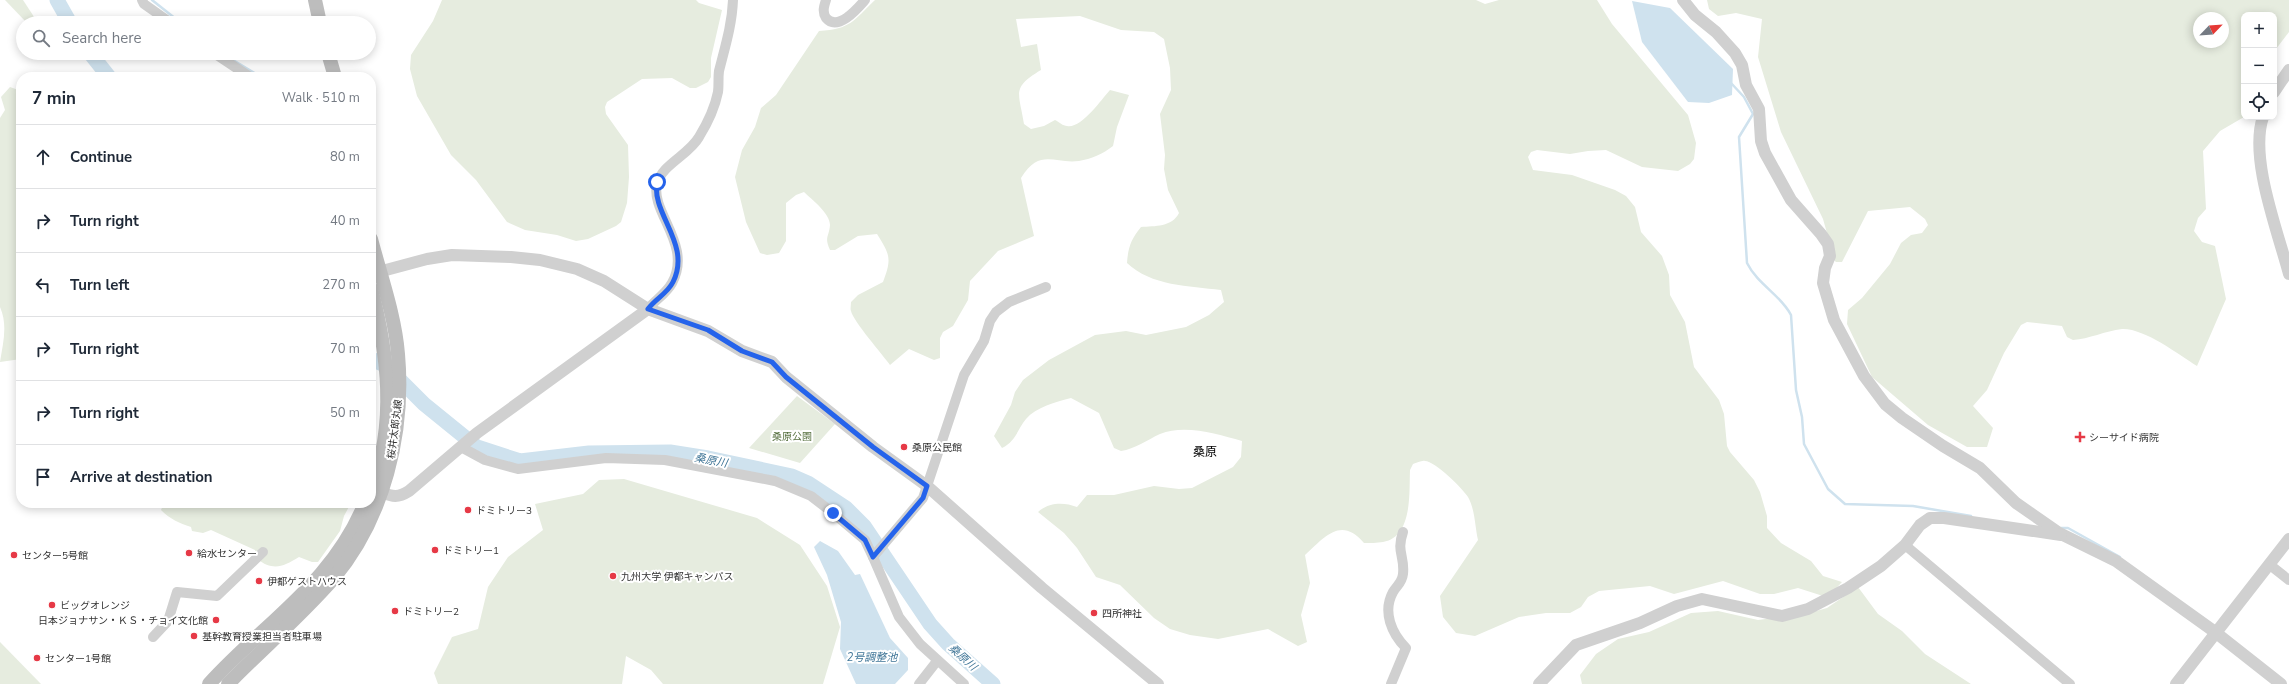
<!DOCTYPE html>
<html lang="en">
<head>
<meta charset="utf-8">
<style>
  body { margin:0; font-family:"Nunito Sans","Noto Sans JP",sans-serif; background:#f6f6f7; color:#1f2937 }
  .controls { position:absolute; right:12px; top:12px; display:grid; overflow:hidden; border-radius:8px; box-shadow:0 2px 10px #0003 }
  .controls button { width:36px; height:36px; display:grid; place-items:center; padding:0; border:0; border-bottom:1px solid #e0e1e3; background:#fff; color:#1f2937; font:20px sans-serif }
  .compass { position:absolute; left:2193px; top:12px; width:36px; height:36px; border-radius:50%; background:#fff; box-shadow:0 2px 10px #0003; rotate:65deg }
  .stop { position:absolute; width:12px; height:12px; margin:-9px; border:3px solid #2563eb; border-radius:50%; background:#fff }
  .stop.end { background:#2563eb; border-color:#fff; box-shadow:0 1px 4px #0008 }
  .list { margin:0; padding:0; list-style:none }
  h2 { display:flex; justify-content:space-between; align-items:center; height:52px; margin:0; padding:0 16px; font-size:17px }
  h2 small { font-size:13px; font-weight:400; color:#747a83 }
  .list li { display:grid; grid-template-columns:26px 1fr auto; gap:12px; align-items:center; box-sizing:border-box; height:64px; padding:0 16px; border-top:1px solid #e0e1e3 }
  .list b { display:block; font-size:15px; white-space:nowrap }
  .list em { font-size:13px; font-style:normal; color:#747a83 }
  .icon { flex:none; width:22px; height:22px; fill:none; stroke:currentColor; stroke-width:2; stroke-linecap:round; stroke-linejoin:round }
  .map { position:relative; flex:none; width:2289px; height:684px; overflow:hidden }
  .search { position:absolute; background:#fff; box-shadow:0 2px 10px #0003; left:16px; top:16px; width:360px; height:44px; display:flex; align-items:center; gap:10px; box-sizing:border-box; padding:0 14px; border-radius:22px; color:#747a83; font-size:15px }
  .panel { position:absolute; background:#fff; box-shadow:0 2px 10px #0003; left:16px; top:72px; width:360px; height:436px; border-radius:16px }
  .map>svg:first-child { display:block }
</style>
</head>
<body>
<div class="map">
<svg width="2289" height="684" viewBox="0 0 2289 684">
  <rect width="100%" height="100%" fill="#fff"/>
  <g fill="#e6ecdf" fill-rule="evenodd">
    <path d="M 5,0 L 23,0 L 38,23 L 27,23 Z"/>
    <path d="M 442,0 L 696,0 L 699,3 L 722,10 L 711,58 L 711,77 L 708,82 L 696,88 L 690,88 L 672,78 L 642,79 L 607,102 L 605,107 L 606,114 L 628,145 L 629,177 L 627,203 L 621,222 L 616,226 L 588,239 L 576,241 L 557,235 L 525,230 L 507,222 L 476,180 L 451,155 L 417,96 L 410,69 L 411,55 L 433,21 Z"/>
    <path d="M 875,0 L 1476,0 L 1485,4 L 1499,0 L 1597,0 L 1612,24 L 1688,115 L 1696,143 L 1694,159 L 1690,164 L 1678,171 L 1642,167 L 1606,150 L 1588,151 L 1570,154 L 1537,150 L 1531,152 L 1528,157 L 1533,170 L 1572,175 L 1615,190 L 1626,196 L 1635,207 L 1641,232 L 1662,256 L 1669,275 L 1670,295 L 1685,322 L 1694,367 L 1719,400 L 1724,414 L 1727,446 L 1730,452 L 1754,480 L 1760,492 L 1767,516 L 1767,528 L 1781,543 L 1811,561 L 1823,576 L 1842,582 L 1830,595 L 1823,596 L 1798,588 L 1774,594 L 1760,594 L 1723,581 L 1674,594 L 1650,586 L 1599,591 L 1588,597 L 1581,607 L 1570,613 L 1546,613 L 1519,617 L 1475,636 L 1456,633 L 1443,617 L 1440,596 L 1478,540 C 1475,527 1475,509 1468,497 C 1463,489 1435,461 1425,461 C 1422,460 1417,463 1413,464 L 1410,470 C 1409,492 1413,537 1383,542 C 1377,543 1370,543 1364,543 C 1341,516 1325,537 1305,555 L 1310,583 L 1301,615 L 1307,642 L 1298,646 L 1268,629 L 1218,639 L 1190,635 L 1170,629 L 1154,618 L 1120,585 L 1096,577 L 1077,548 L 1064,533 L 1038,512 C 1049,502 1064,502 1077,507 L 1087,495 L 1114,495 L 1154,486 L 1179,489 L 1192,488 L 1233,467 L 1241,457 L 1242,441 C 1217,434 1185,424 1160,434 C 1147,440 1135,449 1121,451 L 1114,448 L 1099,413 L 1071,398 C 1056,402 1036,407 1026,419 C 1017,430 1016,441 1002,448 L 994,436 L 1011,405 L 1015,392 L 1023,380 L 1049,360 L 1095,335 L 1126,331 L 1146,335 L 1186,327 L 1209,315 L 1224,302 L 1221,290 C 1189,286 1151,286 1127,263 C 1128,248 1131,239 1141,227 C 1155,226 1172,227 1179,213 L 1168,190 L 1164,169 L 1165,155 L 1160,114 L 1171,90 L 1170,68 L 1164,39 L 1154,32 L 1121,30 L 1080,16 L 1016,19 L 1021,47 L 1037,44 L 1041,70 C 1011,88 1019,92 1024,124 L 1031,129 L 1044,126 L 1055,120 C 1059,122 1063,126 1067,126 C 1081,129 1101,100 1110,90 L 1129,95 L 1117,127 L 1113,146 C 1103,154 1091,159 1079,161 C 1053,164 1040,148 1021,178 L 1034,236 L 998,251 L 970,281 L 968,300 L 953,326 L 943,332 L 940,338 L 940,358 L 934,360 L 909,349 L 890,365 C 883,355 853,321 851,311 C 850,309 851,305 851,302 L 858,295 L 883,282 C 892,258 890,255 877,234 L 858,236 L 835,250 L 830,250 C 824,237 829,237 830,225 C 830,213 812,200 804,192 L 796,195 L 786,203 L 786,241 L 779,253 L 767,255 L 760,253 L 746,222 L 735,177 L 742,150 L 755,127 L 761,108 L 776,95 L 819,31 C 851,29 853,21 875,0 Z"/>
    <path d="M 1707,0 L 2289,0 L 2289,32 L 2276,49 L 2274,62 L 2274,15 L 2244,15 L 2244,117 L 2220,131 L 2203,151 L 2206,209 L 2198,218 L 2194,231 L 2202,242 L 2215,246 L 2226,299 L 2197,366 C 2178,354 2144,328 2122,329 C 2105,331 2089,339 2073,340 L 2067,337 L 2062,326 L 2027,322 L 2021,325 L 2004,353 L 1987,390 L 1973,406 L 1993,428 L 1987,447 L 1967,447 L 1928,425 L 1872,377 L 1847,324 L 1848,310 L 1862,298 L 1890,264 L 1901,243 L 1911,235 L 1922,233 L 1928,225 L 1925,219 L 1910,207 L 1868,211 L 1842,262 L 1836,262 L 1831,257 L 1829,240 L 1823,219 L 1781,132 L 1758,57 L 1762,19 L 1736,13 L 1718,16 L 1709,9 ZM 2199,18 L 2223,18 L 2223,42 L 2199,42 Z"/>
    <path d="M 10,87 L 21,91 L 21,359 L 0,362 C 3,343 8,325 0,307 L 0,118 L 5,110 L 1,97 Z"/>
    <path d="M 797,396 L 835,424 L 800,463 L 749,448 Z"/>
    <path d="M 624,479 L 757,518 L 800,545 L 827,586 L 840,627 L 823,684 L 663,684 L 651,670 L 626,656 L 622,684 L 438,684 L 434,673 L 452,637 L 478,629 L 488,587 L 508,557 L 543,530 L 535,504 L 583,494 L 599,480 Z"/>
    <path d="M 164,503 L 351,503 L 344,516 L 340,531 L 318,562 L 312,562 L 299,557 C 283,567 273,571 257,559 L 255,550 L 211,530 L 203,533 L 192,531 L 191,527 C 179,523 170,519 161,510 Z"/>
    <path d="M 1858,587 L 1878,614 L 1902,631 L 1925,654 L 1971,684 L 1582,684 L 1580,675 L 1596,654 L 1618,639 L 1649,632 L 1691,613 L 1718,611 L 1758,620 L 1809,613 L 1827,608 Z"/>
    <path d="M 0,642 L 41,684 L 0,684 Z"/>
  </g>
  <g fill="#cfe2ee">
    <path d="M 1632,1 L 1670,8 L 1733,69 L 1732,95 L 1709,103 L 1688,102 L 1642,42 Z"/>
    <path d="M 820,541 L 838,551 L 855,575 L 860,574 L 890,638 L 908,658 L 908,670 L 895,684 L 856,684 L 840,649 L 841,622 L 827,575 L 814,547 Z"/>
  </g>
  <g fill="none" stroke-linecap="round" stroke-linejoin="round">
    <g stroke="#cfe2ee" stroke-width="2.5">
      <path d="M 152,0 L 181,23"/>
      <path d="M 233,60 L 261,77"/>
      <path d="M 1731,83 L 1744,97 L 1753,114 L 1739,137 L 1747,263 C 1758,285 1781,295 1791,315 L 1796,390 L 1802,417 L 1804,444 L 1828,489 L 1845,504 L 1913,506 L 1971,516"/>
      <path d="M 2061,528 L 2068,528 L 2120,557"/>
    </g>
    <g stroke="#cfe2ee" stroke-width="15">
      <path d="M 57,0 L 70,23"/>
      <path d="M 90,53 L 109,77"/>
      <path d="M 371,359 L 385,365 L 424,404 L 477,447 L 520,461 L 589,453 L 670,452 L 708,458 L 792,476 L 808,483 L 846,508 L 864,526 L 930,624 L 948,644 L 993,684"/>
    </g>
    <g stroke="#d0d0d0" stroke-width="10">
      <path d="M 142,0 L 144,4 L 171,23"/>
      <path d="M 826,0 C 824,6 822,12 826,18 C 838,32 858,8 865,0"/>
      <path d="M 214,53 L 250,77"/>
      <path d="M 648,309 C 655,300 666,294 672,283 C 693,245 650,212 657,184 C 662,164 689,155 699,137 C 707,124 715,107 718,92 C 719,85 718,78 719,71 C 725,47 732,25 733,0"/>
      <path d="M 461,447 L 485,460 L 518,469 L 606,458 L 665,460 L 775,481 L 811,496 L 833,513 L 865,540 L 873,557"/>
      <path d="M 1905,545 L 2070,684"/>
      <path d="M 2270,565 L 2289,580"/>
      <path d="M 153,637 L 168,621 L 177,592 L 217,596 L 263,552"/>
      <path d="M 919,684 L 937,661"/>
      <path d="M 964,684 L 920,644 L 899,617 L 873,557 L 923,498 L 964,375 L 984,341 L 990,321 L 996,312 L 1009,302 L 1046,287"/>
      <path d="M 1391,684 L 1406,648 C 1392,634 1382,612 1393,592 C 1397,585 1402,583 1403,574 C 1405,556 1396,552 1403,532"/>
    </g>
    <g stroke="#d0d0d0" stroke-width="12">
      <path d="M 1683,0 L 1695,15 L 1716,32 L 1735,53 L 1742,65 L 1746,85 L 1759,109 L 1761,141 L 1765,153 L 1791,200 L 1821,234 L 1828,244 L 1830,256 L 1825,268 L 1823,283 L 1834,320 L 1864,376 L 1885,404 L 1902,418 L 1943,446 L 1980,468 L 2016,503 L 2059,533 L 2116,561 L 2215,632 L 2281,684"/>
      <path d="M 2274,92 L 2289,70"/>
      <path d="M 2263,117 C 2249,158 2278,232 2289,274"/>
      <path d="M 371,274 L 427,259 L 452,255 L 511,257 L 540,260 L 577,269 L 604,281 L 648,309 L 708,331 L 742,351 L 772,362 L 786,377 L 873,447 L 927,486 L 1042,588 L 1158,684"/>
      <path d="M 381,492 C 393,497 398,498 409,491 L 477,433 L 648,309"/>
      <path d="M 1539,684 L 1576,645 L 1640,623 L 1677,606 L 1702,599 L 1782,616 L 1808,609 L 1848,588 L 1881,566 L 1905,545 L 1920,525 L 1930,518 L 1944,518 L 2061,535"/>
      <path d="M 2176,684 L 2289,539"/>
    </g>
    <g stroke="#bdbdbd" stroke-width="14">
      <path d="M 315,0 L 320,23"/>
      <path d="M 328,53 L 335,77"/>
      <path d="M 371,288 C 388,353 397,425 371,489"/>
      <path d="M 209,684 C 265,622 332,584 365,503"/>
      <path d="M 228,684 C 262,649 300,617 333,579 C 384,518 405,433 398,354 C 395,316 381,277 371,239"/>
    </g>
  </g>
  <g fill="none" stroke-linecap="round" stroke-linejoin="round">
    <path stroke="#2563eb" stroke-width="5" d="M 657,182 C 651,214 692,244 673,282 C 667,294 655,299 648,309 L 708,330 L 742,351 L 772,362 L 786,377 L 873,447 L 927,486 L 923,498 L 873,557 L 865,540 L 833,513"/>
  </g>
  <g fill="#e63946" stroke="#fff" stroke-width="1.5">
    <path d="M2078 431h4v4h4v4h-4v4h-4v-4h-4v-4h4z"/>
    <circle cx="904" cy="447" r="4"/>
    <circle cx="468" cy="510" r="4"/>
    <circle cx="435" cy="550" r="4"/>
    <circle cx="189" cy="553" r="4"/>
    <circle cx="14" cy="555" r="4"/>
    <circle cx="613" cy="576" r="4"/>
    <circle cx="259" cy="581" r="4"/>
    <circle cx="52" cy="605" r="4"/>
    <circle cx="395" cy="611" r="4"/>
    <circle cx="1094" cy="613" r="4"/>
    <circle cx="216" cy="620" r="4"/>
    <circle cx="194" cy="636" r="4"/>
    <circle cx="37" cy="658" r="4"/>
  </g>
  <g text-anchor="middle" stroke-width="4" stroke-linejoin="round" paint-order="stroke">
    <g font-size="10" fill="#333" stroke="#fff">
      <text transform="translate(394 429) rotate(-83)" y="4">桜井太郎丸線</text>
    </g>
    <g font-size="10" fill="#56703f" stroke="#fff">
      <text x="792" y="440">桑原公園</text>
    </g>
    <g font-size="10" fill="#333" stroke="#fff" text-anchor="start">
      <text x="2089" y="441">シーサイド病院</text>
      <text x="912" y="451">桑原公民館</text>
      <text x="476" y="514">ドミトリー3</text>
      <text x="443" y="554">ドミトリー1</text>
      <text x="197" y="557">給水センター</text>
      <text x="22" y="559">センター5号館</text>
      <text x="621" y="580">九州大学 伊都キャンパス</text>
      <text x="267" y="585">伊都ゲストハウス</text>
      <text x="60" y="609">ビッグオレンジ</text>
      <text x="403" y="615">ドミトリー2</text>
      <text x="1102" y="617">四所神社</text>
      <text x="208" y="624" text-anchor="end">日本ジョナサン・ＫＳ・チョイ文化館</text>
      <text x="202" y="640">基幹教育授業担当者駐車場</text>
      <text x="45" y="662">センター1号館</text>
    </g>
    <g font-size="11" font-style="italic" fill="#3f7597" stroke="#fff">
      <text transform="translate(711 460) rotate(11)" y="4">桑原川</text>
      <text x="872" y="661">2号調整池</text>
      <text transform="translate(963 657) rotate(42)" y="4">桑原川</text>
    </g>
    <g font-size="12" fill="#000" stroke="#fff">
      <text x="1205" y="456">桑原</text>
    </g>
  </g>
</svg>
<div class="controls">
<button>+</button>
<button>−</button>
<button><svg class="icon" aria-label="locate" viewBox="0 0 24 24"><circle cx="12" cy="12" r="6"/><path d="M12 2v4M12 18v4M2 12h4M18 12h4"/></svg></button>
</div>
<svg class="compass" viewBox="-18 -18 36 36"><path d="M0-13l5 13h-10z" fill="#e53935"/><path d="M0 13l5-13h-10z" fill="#747a83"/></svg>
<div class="stop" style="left:657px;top:182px"></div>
<div class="stop end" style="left:833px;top:513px"></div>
<div class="search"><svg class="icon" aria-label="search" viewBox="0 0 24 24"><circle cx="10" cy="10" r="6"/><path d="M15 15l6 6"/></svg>Search here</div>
<section class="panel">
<h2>7 min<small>Walk · 510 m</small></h2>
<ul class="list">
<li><svg class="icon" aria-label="ahead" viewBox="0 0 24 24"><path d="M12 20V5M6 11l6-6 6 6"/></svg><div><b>Continue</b></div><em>80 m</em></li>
<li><svg class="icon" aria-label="right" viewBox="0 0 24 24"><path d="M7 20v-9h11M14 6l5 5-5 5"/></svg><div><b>Turn right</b></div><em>40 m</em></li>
<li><svg class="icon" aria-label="left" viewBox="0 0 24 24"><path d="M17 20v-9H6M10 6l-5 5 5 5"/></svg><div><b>Turn left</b></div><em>270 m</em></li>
<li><svg class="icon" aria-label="right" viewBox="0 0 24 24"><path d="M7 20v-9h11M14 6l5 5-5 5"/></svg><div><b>Turn right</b></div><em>70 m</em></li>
<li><svg class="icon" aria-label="right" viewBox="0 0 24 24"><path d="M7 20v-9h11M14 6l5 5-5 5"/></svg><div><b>Turn right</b></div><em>50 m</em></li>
<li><svg class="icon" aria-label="arrive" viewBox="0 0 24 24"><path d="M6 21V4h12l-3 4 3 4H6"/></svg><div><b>Arrive at destination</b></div></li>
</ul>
</section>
</div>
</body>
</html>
